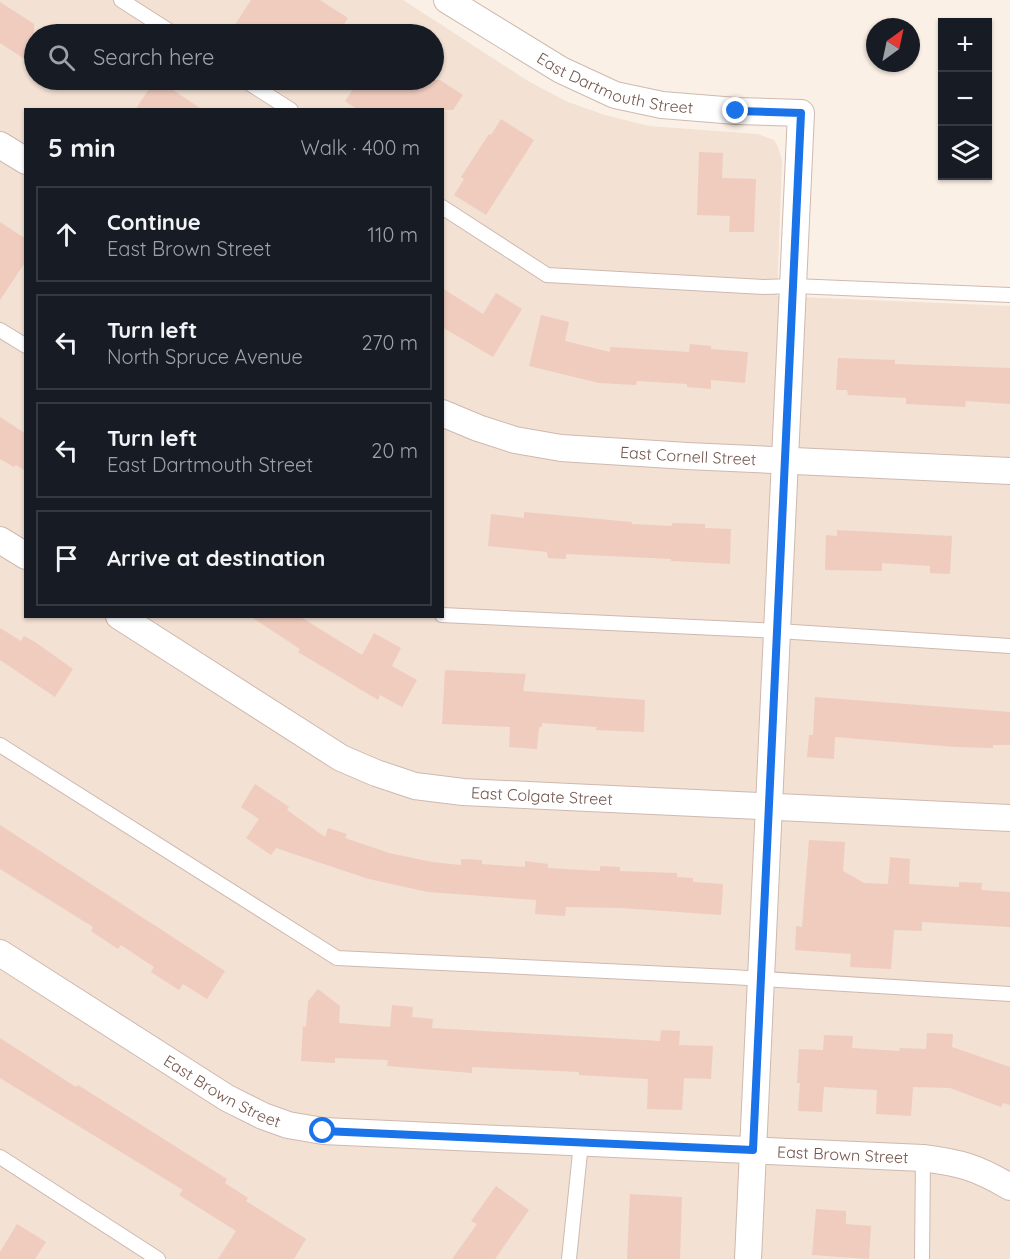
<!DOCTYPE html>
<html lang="en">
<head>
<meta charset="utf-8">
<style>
  body { margin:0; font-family:Quicksand,sans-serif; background:#242831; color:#f1f3f6 }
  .controls { position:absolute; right:18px; top:18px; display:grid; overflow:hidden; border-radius:0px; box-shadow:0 2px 4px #0004 }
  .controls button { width:54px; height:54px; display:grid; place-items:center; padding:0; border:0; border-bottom:2px solid #363941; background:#171b24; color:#f1f3f6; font:30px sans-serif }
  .compass { position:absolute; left:866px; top:18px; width:54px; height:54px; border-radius:50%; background:#171b24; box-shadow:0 2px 4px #0004; rotate:33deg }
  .stop { position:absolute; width:18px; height:18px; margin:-14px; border:4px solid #1a73e8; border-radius:50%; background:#fff }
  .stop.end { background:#1a73e8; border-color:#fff; box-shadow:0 2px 6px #0008 }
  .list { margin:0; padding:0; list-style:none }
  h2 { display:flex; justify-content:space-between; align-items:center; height:78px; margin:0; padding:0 24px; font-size:26px }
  h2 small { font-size:20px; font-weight:400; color:#9ea1a6 }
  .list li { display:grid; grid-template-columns:39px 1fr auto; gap:18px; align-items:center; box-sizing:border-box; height:96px; margin:0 12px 12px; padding:0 12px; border:2px solid #363941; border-radius:0px }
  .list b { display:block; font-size:22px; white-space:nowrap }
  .list p { margin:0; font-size:20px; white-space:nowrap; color:#9ea1a6 }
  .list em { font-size:20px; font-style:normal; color:#9ea1a6 }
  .icon { flex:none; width:33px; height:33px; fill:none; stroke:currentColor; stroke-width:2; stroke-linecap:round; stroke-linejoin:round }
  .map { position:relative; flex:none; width:1010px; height:1259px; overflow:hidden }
  .search { position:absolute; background:#171b24; box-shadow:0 2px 4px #0004; left:24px; top:24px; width:420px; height:66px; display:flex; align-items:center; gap:15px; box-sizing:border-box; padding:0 21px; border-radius:33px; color:#9ea1a6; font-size:22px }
  .panel { position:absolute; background:#171b24; box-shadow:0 2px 4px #0004; left:24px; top:108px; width:420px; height:510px; border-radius:0px }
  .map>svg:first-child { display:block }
</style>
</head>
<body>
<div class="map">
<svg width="1010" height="1259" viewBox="0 0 1010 1259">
  <rect width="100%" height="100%" fill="#fbf0e6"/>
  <path fill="#f3e1d4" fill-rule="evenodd" d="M 0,0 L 403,0 L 528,81 L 568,102 L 605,115 L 649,126 L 758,134 L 774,140 L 778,147 L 782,160 L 777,296 L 1010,306 L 1010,1259 L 0,1259 ZM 34,34 L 434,34 L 434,80 L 34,80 ZM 26,110 L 442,110 L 442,616 L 26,616 Z"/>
  <g fill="#efccbe">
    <path d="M 251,0 L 320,0 L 348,18 L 338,34 L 229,34 Z"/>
    <path d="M 0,2 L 34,24 L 34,65 L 0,43 Z"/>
    <path d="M 155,80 L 158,80 L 203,110 L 135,110 Z"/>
    <path d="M 359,80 L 440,80 L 463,95 L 453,110 L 358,110 L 345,101 Z"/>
    <path d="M 501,119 L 534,140 L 486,215 L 454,195 L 464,179 L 461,177 L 489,134 L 491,135 Z"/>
    <path d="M 699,152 L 723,153 L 722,178 L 756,179 L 754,232 L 729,232 L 730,216 L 697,215 Z"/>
    <path d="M 0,222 L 26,239 L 26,261 L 0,300 Z"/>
    <path d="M 442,288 L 483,314 L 496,293 L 522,309 L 493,357 L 442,327 Z"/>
    <path d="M 541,315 L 569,322 L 565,341 L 610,352 L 610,347 L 689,352 L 690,344 L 711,346 L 711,349 L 748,352 L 745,383 L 711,380 L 711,389 L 687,387 L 687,384 L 637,381 L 636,385 L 599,383 L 529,366 Z"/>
    <path d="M 838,358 L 895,360 L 895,364 L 1010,368 L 1010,404 L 966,401 L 965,407 L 906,404 L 906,398 L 848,395 L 847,390 L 836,390 Z"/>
    <path d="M 0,417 L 26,434 L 26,471 L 16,465 L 14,467 L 0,459 Z"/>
    <path d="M 524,512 L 632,522 L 632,524 L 672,526 L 672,523 L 705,524 L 705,528 L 731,529 L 730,564 L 671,561 L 671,559 L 566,554 L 566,559 L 548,558 L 547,552 L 488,546 L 491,514 L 524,518 Z"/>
    <path d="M 837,530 L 952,536 L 950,574 L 930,573 L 930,566 L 882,563 L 882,571 L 825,570 L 826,535 L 837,536 Z"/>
    <path d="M 250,616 L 299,616 L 362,655 L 374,633 L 401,648 L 392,666 L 417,680 L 402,707 L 380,695 L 378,700 L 298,652 L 300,649 Z"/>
    <path d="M 0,628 L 21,641 L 24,636 L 35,642 L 73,669 L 55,697 L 0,660 Z"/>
    <path d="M 445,670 L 526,674 L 523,691 L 645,700 L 644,732 L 596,730 L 597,727 L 542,723 L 542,727 L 539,727 L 537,749 L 509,747 L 510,727 L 442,724 Z"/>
    <path d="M 815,697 L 1010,712 L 1010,745 L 993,745 L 993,748 L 956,747 L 835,737 L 834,759 L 807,757 L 809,735 L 813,735 Z"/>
    <path d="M 255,784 L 289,807 L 287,810 L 325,837 L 328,828 L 347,834 L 345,838 L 389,853 L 432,862 L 461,865 L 461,859 L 482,860 L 482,864 L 525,867 L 525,861 L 548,864 L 548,868 L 600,871 L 600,866 L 620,867 L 620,871 L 677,873 L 677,877 L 693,878 L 693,882 L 723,884 L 721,915 L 621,908 L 566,907 L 565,916 L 535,914 L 536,900 L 428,892 L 369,879 L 276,848 L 271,855 L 246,838 L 259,819 L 241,807 Z"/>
    <path d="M 0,825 L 225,971 L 207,999 L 183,984 L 179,990 L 151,972 L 154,967 L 121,945 L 118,949 L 91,931 L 93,927 L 0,869 Z"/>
    <path d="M 809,840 L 845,842 L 843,871 L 864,883 L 888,884 L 890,857 L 910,859 L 909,884 L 959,887 L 959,882 L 982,883 L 981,890 L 1010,892 L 1010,927 L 922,922 L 922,931 L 894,930 L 891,969 L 850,967 L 851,954 L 795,950 L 796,926 L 802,927 Z"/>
    <path d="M 318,989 L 340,1006 L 339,1023 L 390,1027 L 392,1005 L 413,1007 L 412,1017 L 433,1019 L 432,1028 L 660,1041 L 661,1030 L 680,1031 L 679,1045 L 713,1046 L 711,1079 L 684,1078 L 682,1110 L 647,1109 L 648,1079 L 579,1075 L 579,1072 L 472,1067 L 472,1073 L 387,1066 L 388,1060 L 335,1058 L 335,1063 L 301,1061 L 303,1026 L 306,1027 L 308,1001 Z"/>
    <path d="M 927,1033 L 953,1034 L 952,1047 L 1010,1067 L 1010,1105 L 1003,1103 L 1001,1107 L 950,1088 L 913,1087 L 911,1116 L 876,1114 L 877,1090 L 824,1087 L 822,1112 L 798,1111 L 800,1083 L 797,1083 L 799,1049 L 823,1050 L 824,1035 L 853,1036 L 852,1048 L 899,1051 L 900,1048 L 926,1049 Z"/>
    <path d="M 0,1038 L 76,1087 L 78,1085 L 227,1179 L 225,1183 L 248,1198 L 246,1201 L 306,1239 L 294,1259 L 218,1259 L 236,1231 L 179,1195 L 183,1190 L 0,1078 Z"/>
    <path d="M 496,1186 L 529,1210 L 495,1259 L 452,1259 L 477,1224 L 471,1221 Z"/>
    <path d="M 630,1194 L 682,1197 L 680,1259 L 627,1259 Z"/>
    <path d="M 816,1209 L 846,1211 L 846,1224 L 871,1226 L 869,1259 L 812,1255 Z"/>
    <path d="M 17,1224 L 46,1242 L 35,1259 L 0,1259 L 0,1252 Z"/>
  </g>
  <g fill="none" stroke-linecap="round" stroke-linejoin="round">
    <g stroke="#cfb9af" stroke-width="16">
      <g id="service">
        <path d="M 121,0 L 174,34"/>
        <path d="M 244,80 L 291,110"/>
        <path d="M 442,207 L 547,275 L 764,287 L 794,286 L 1010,295"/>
        <path d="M 0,330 L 26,346"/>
        <path d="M 442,615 L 778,631 L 1010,646"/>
        <path d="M 0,745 L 337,958 L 731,977 L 1010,994"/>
        <path d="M 0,1157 L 158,1259"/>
        <path d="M 569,1259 L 581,1143"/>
        <path d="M 922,1259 L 923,1158"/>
      </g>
    </g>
    <g stroke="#cfb9af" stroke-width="28">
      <g id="minor">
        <path id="s1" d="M 447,0 L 561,70 L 615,95 L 662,105 L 736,111 L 801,113 L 748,1259"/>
        <path d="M 0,145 L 26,161"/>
        <path id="s2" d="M 442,413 L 478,428 L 515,440 L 561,448 L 687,456 L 1010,471"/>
        <path d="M 0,540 L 26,556"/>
        <path id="s3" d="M 119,616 L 341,758 L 376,773 L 415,786 L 463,792 L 1010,818"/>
        <path id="s4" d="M 0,953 L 227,1098 L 263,1116 L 288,1125 L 323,1131 L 923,1158 C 961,1163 976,1167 1010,1187"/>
      </g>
    </g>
    <use href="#service" stroke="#fff" stroke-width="14"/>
    <use href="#minor" stroke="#fff" stroke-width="26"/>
  </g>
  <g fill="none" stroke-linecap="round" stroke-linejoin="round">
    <path stroke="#1a73e8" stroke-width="8" d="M 323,1131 L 753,1150 L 801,113 L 736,111"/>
  </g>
  <g text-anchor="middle" stroke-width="4.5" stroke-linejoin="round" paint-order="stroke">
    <g font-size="16" fill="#73554c" stroke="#fef5ec">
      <text dy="6" stroke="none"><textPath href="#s1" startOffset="190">East Dartmouth Street</textPath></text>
      <text dy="6" stroke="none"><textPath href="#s2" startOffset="252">East Cornell Street</textPath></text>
      <text dy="6" stroke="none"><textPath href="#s3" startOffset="470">East Colgate Street</textPath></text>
      <text dy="6" stroke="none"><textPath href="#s4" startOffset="262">East Brown Street</textPath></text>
      <text dy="6" stroke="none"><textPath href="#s4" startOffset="892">East Brown Street</textPath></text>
    </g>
  </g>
</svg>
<div class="controls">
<button>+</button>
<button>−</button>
<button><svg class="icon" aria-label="layers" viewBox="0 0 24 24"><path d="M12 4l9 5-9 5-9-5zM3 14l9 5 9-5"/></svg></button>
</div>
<svg class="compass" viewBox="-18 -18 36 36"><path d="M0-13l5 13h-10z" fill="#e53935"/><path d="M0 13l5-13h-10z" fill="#9ea1a6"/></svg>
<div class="stop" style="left:323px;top:1131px"></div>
<div class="stop end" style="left:736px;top:111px"></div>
<div class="search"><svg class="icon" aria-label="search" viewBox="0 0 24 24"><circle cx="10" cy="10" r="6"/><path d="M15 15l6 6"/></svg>Search here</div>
<section class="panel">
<h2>5 min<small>Walk · 400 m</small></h2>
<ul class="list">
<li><svg class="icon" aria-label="ahead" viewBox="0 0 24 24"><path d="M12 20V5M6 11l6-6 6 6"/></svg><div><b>Continue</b><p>East Brown Street</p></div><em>110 m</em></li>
<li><svg class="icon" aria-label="left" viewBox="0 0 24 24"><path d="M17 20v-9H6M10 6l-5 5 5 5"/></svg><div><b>Turn left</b><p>North Spruce Avenue</p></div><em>270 m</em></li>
<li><svg class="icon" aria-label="left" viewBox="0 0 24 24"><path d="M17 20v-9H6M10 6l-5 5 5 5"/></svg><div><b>Turn left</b><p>East Dartmouth Street</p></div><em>20 m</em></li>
<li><svg class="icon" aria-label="arrive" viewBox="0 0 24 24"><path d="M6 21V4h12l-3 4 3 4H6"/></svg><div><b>Arrive at destination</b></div></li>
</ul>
</section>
</div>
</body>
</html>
